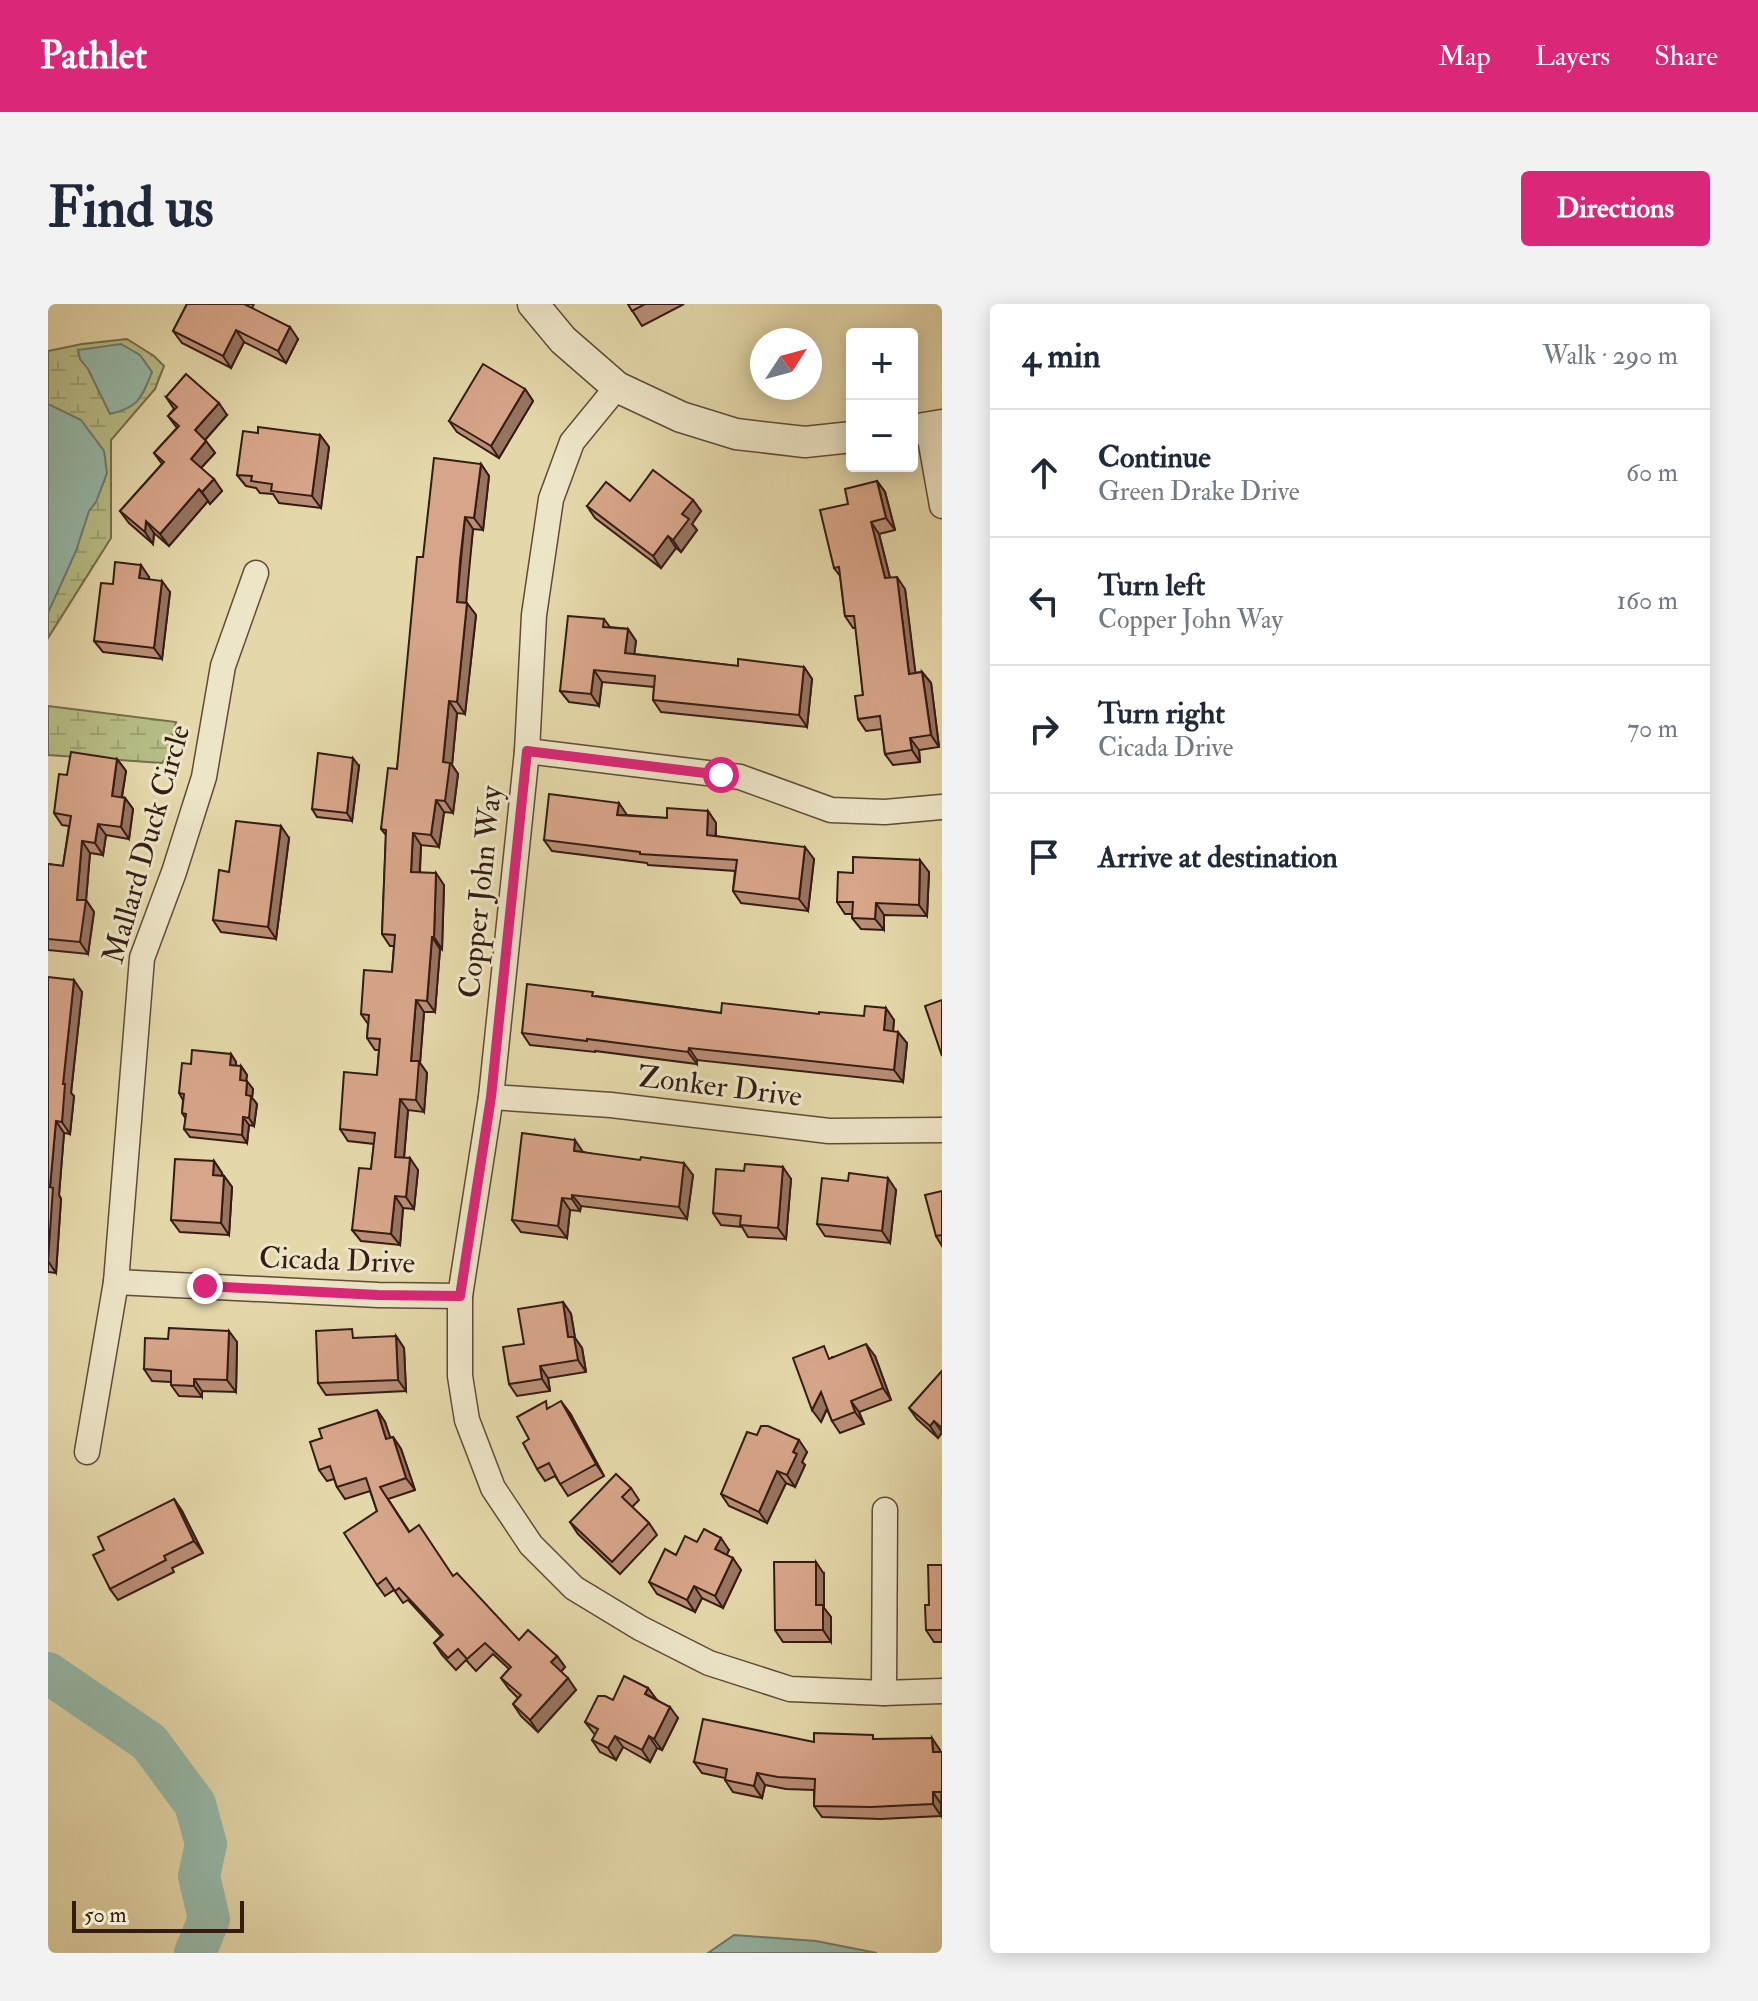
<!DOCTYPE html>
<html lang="en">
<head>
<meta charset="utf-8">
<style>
  body { margin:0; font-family:"IM FELL Double Pica",serif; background:#f2f2f3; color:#1f2937 }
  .controls { position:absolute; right:24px; top:24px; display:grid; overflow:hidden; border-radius:8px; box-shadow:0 4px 20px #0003 }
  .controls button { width:72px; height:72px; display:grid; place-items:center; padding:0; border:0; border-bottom:2px solid #e0e1e3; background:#fff; color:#1f2937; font:40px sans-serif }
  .compass { position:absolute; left:702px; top:24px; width:72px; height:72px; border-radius:50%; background:#fff; box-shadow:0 4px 20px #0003; rotate:54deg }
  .scale { position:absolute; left:24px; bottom:20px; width:172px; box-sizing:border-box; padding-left:8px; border:4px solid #351c13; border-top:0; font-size:22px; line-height:28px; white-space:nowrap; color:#351c13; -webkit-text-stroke:6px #ede5c7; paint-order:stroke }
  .stop { position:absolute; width:24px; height:24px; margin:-18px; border:6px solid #db2777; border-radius:50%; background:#fff }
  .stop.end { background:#db2777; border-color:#fff; box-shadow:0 2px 8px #0008 }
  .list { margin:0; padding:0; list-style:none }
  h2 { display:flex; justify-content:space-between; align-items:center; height:104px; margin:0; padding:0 32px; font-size:34px }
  h2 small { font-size:26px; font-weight:400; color:#747a83 }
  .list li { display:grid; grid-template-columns:52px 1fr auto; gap:24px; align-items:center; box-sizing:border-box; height:128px; padding:0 32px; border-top:2px solid #e0e1e3 }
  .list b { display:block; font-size:30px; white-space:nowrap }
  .list p { margin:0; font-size:26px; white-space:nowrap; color:#747a83 }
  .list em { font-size:26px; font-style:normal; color:#747a83 }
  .icon { flex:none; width:44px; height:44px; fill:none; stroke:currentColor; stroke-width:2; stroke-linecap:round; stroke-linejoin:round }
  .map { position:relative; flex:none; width:894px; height:1649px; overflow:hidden; border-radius:8px }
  header { display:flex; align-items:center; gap:48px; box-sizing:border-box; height:112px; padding:0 40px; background:#db2777; color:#fff }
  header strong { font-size:38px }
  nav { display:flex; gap:44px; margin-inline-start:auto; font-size:28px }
  .intro { display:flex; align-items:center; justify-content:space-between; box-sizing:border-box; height:192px; padding:0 48px }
  h1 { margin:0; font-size:56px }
  .button { padding:20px 36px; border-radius:8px; background:#db2777; color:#fff; font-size:28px; font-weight:700 }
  main { display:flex; gap:48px; padding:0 48px }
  aside { flex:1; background:#fff; border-radius:8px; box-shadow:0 4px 20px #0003 }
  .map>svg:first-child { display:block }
</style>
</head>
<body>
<header>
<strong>Pathlet</strong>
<nav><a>Map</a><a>Layers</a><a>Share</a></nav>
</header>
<div class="intro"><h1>Find us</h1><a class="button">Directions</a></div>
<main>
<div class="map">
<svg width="894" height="1649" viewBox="0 0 894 1649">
  <defs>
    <pattern id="wetland-marsh" width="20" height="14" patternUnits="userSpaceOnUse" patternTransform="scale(2)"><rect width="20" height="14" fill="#b7bd86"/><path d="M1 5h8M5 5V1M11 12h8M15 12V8" fill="none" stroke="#9ea273"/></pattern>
  </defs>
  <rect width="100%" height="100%" fill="#e4d7a9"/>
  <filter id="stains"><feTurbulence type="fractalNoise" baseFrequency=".0025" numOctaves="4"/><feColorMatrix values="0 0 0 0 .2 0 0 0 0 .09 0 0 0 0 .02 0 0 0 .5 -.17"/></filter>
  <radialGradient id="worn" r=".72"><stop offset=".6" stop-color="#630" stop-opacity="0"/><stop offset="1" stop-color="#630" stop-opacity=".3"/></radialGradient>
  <g fill="url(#wetland-marsh)" stroke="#766c4c" stroke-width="2">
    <path d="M 79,35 L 106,52 L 116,62 L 107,85 L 63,136 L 63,234 L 0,334 L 0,47 L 34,40 Z"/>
    <path d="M 0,402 L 128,418 L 120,452 L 114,459 L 0,451 Z"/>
  </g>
  <g fill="#95b9aa" stroke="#6f7a6e" stroke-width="2">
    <path d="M 73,40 L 92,51 L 104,68 C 93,95 91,103 62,110 L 40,65 L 32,55 L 30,46 Z"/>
    <path d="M 0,100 L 33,116 L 56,147 L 59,169 L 48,198 L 41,207 L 28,247 L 0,309 Z"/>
    <path d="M 686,1631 L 768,1637 L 829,1649 L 660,1649 Z"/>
  </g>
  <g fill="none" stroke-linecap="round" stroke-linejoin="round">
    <path stroke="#95b9aa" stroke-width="42" d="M 0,1369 L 101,1438 L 147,1500 L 158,1540 L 151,1572 L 161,1615 L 147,1649"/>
    <g stroke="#614b38" stroke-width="27">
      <g id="minor">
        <path d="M 569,83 L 524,138 L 503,195 L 486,311 L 479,447 L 443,793 L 412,992 L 412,1072 L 419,1116 L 445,1184 L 483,1241 L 526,1284 L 592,1324 L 661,1359 L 742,1385 L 836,1389 L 894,1387"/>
        <path d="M 880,123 L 894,202"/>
        <path d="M 479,447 L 692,473 L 783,506 L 837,508 L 894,503"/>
        <path d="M 443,793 L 563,801 L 781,827 L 894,826"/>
        <path d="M 68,978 L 330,991 L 412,992"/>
        <path d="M 39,1148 L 68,978 L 94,654 L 126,568 L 156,473 L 175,362 L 208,269"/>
        <path d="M 836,1389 L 837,1206"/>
      </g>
    </g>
    <g stroke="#614b38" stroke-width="33">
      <g id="tertiary">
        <path d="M 485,0 L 515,36 L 569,83 L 633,113 L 688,130 L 757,138 L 804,133"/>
        <path d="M 864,126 L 894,121"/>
      </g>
    </g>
    <use href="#minor" stroke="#ede5c7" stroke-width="24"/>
    <use href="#tertiary" stroke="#ede5c7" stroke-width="30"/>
  </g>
  <g fill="#b98e76" stroke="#351c13" stroke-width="2">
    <path d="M 139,0 L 206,0 L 204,4 L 250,35 L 238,59 L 196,38 L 183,64 L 134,39 L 125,27 Z"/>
    <path d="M 580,0 L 636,0 L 594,22 Z"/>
    <path d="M 477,85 L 485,97 L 451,154 L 409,128 L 401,117 Z"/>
    <path d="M 118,93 L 179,111 L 157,136 L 167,149 L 153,164 L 174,187 L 162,200 L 160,197 L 121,242 L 106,229 L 105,240 L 81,219 L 72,207 L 114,160 L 106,149 L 129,124 L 120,112 L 126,105 Z"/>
    <path d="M 210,129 L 272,131 L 281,143 L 273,204 L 231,199 L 225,190 L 212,189 L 208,184 L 198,182 L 189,171 Z"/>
    <path d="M 433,160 L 441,172 L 435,226 L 425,225 L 420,269 L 418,299 L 428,311 L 417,410 L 409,409 L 404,461 L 410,470 L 405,509 L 396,508 L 391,543 L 373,541 L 372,568 L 396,581 L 394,645 L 392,645 L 387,708 L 376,708 L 372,759 L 379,769 L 376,808 L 360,806 L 356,854 L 370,866 L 366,905 L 355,904 L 352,941 L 313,937 L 304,926 L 323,865 L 326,840 L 300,837 L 292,825 L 329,771 L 331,746 L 327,746 L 319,734 L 320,720 L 313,710 L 344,668 L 346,642 L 342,642 L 334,630 L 338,531 L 333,525 L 349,465 L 375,253 Z"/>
    <path d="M 829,177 L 837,188 L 847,226 L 831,230 L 842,274 L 857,285 L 867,369 L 874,368 L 883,379 L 891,443 L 871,446 L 872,458 L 845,461 L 837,450 L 834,425 L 818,427 L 810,415 L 815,391 L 808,324 L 805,324 L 797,312 L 792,272 L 786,264 L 800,200 Z"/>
    <path d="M 645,196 L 653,207 L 644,220 L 649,226 L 633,248 L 628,244 L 613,264 L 547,214 L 539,202 L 582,197 Z"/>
    <path d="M 101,273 L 101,275 L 122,288 L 114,355 L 55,348 L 46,337 L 65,280 Z"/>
    <path d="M 556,315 L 562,323 L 580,325 L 588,337 L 586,350 L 690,362 L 756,363 L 764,375 L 759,423 L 613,408 L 605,396 L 606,383 L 554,378 L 551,402 L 521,398 L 512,387 Z"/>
    <path d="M 69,455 L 78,467 L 74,493 L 77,494 L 85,505 L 81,535 L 58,531 L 55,551 L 42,549 L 38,596 L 46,608 L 40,650 L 0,646 L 0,560 L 15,562 L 21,522 L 14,521 L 6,509 L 19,471 Z"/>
    <path d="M 311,462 L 304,517 L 269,513 L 264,505 Z"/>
    <path d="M 660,507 L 668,519 L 668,532 L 766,555 L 760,607 L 693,599 L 685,587 L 687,567 L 600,561 L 599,559 L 504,547 L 496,536 L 579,511 L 619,514 Z"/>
    <path d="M 241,534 L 228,635 L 173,628 L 165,616 L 181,568 Z"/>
    <path d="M 881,568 L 879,612 L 836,611 L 836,626 L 813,625 L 804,614 L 805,610 L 797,610 L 789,598 L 805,569 Z"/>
    <path d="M 0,673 L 34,688 L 23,789 L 26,792 L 22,830 L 16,829 L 11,891 L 13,895 L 8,969 L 0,968 Z"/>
    <path d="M 548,692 L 673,709 L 771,710 L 846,716 L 845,727 L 859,739 L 855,778 L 649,756 L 649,760 L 547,747 L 547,748 L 482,741 L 474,729 Z"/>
    <path d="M 183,750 L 188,758 L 188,762 L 193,762 L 199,771 L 198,777 L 205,785 L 204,794 L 209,800 L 206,822 L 201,821 L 199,839 L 142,833 L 136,825 L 138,815 L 134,809 L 135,796 L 131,789 L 143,760 Z"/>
    <path d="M 535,848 L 645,871 L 639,915 L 533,902 L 532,907 L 522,906 L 519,934 L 473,928 L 464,916 Z"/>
    <path d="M 166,857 L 174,869 L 174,872 L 176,872 L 184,883 L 181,931 L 132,928 L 123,916 Z"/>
    <path d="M 743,875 L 738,935 L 700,933 L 694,923 L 673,921 L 665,909 Z"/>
    <path d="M 848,886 L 842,939 L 777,932 L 769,920 Z"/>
    <path d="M 894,887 L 894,942 L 888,932 Z"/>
    <path d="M 515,998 L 523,1010 L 527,1034 L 534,1044 L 538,1068 L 500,1074 L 502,1087 L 469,1092 L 461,1080 L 476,1040 Z"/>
    <path d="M 348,1032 L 356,1044 L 358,1087 L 278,1091 L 270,1079 Z"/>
    <path d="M 189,1038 L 188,1088 L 154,1087 L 154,1093 L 131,1092 L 123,1081 L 123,1078 L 104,1077 L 96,1065 Z"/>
    <path d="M 827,1052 L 843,1096 L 811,1108 L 816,1120 L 792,1129 L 784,1117 L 779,1105 L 773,1118 L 784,1053 Z"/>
    <path d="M 894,1067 L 894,1129 L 890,1134 L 869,1115 L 861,1104 Z"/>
    <path d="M 502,1103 L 522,1109 L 556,1172 L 520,1192 L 507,1172 L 497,1177 L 489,1165 L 481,1135 Z"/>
    <path d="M 329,1106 L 337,1118 L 342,1134 L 345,1133 L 353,1145 L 367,1186 L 340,1195 L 361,1227 L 405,1272 L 471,1336 L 509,1352 L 517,1363 L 513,1368 L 528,1386 L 490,1428 L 473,1412 L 465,1400 L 470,1394 L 461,1385 L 453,1374 L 461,1365 L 445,1350 L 428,1367 L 418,1356 L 408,1366 L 394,1351 L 386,1339 L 393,1332 L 360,1296 L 355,1299 L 346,1286 L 337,1292 L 329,1281 L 329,1207 L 322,1187 L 297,1195 L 289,1183 L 286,1175 L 279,1177 L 271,1166 L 274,1134 Z"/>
    <path d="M 709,1131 L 759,1148 L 754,1158 L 757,1161 L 747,1183 L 738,1179 L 719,1219 L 681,1202 L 673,1190 Z"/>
    <path d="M 583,1184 L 591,1196 L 584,1203 L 601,1219 L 609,1231 L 572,1270 L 530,1230 L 522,1218 Z"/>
    <path d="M 126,1195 L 134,1207 L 155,1249 L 124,1264 L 126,1268 L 70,1296 L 62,1285 L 56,1246 Z"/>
    <path d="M 649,1238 L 681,1246 L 678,1251 L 693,1266 L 675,1304 L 654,1294 L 647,1308 L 609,1290 L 601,1278 L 628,1251 Z"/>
    <path d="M 894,1261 L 894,1338 L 886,1338 L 878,1326 L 881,1301 Z"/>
    <path d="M 776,1270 L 776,1304 L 783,1313 L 783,1338 L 735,1338 L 727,1326 Z"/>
    <path d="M 600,1384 L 608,1395 L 630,1414 L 614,1446 L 609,1444 L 602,1458 L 575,1443 L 568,1456 L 552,1448 L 544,1436 L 547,1431 L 537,1418 L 565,1396 Z"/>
    <path d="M 829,1435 L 892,1446 L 892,1448 L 894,1448 L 893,1512 L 832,1515 L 774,1513 L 766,1502 L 766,1486 L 738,1485 L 717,1481 L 714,1494 L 685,1488 L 677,1476 L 677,1474 L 654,1469 L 646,1458 L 766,1438 Z"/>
  </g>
  <g fill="#967460" stroke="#351c13" stroke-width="2">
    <path d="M 242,23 L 250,35 L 238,59 L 230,47 Z"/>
    <path d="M 188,26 L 196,38 L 183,64 L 175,52 Z"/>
    <path d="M 477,85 L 485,97 L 451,154 L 443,142 Z"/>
    <path d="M 171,99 L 179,111 L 155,138 L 147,126 Z"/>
    <path d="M 272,131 L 281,143 L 273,204 L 264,192 Z"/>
    <path d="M 158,137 L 167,149 L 151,166 L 143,155 Z"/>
    <path d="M 433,160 L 441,172 L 435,226 L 426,214 Z"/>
    <path d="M 166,175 L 174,187 L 162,200 L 154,188 Z"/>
    <path d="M 829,177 L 837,188 L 847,226 L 838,214 Z"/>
    <path d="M 151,185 L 160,197 L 121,242 L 112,230 Z"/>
    <path d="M 645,196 L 653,207 L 644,220 L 649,226 L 633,248 L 625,236 L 634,210 Z"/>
    <path d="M 417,213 L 425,225 L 417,310 L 409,298 Z"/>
    <path d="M 98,217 L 106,229 L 105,240 L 97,228 Z"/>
    <path d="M 823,218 L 831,230 L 845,286 L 837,274 Z"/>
    <path d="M 620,232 L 628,244 L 613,264 L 605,252 Z"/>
    <path d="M 93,261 L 101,273 L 100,286 L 91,274 Z"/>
    <path d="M 849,273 L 857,285 L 869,381 L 861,370 Z"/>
    <path d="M 114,277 L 122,288 L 114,355 L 106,344 Z"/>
    <path d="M 419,299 L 428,311 L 417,410 L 409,398 Z"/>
    <path d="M 580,325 L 588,337 L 585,360 L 577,349 Z"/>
    <path d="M 756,363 L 764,375 L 759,423 L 751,411 Z"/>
    <path d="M 546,366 L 554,378 L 551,402 L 543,390 Z"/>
    <path d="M 874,368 L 883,379 L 891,443 L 883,431 Z"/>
    <path d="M 401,397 L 409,409 L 404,461 L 410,470 L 405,509 L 397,497 L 395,458 Z"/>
    <path d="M 862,434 L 871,446 L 872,458 L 864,446 Z"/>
    <path d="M 305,454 L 311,462 L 304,517 L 299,509 Z"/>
    <path d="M 69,455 L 78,467 L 72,503 L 64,492 Z"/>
    <path d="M 77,494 L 85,505 L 81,535 L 73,523 Z"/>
    <path d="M 388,496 L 396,508 L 391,543 L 383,531 Z"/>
    <path d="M 571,499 L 579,511 L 569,511 Z"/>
    <path d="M 660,507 L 668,519 L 667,543 L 659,531 Z"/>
    <path d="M 50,520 L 58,531 L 55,551 L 47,539 Z"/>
    <path d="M 233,522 L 241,534 L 228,635 L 220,623 Z"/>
    <path d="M 365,529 L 373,541 L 371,579 L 363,568 Z"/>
    <path d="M 34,537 L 42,549 L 38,596 L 46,608 L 40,650 L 32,638 L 29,596 Z"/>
    <path d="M 757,543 L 766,555 L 760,607 L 751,595 Z"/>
    <path d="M 872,556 L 881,568 L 879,612 L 871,601 Z"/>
    <path d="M 388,569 L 396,581 L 394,645 L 386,633 Z"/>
    <path d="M 828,599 L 836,611 L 836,626 L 827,615 Z"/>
    <path d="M 384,633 L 392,645 L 387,708 L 379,697 Z"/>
    <path d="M 26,676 L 34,688 L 23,789 L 26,792 L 22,830 L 14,818 L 15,780 Z"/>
    <path d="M 368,696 L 376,708 L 372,759 L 379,769 L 376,808 L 368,796 L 363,757 Z"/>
    <path d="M 838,704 L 846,716 L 844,738 L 836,726 Z"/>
    <path d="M 850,728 L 859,739 L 855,778 L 846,766 Z"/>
    <path d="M 641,744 L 649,756 L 649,760 L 640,748 Z"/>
    <path d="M 183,750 L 188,758 L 187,769 L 182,761 Z"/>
    <path d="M 193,762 L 199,771 L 197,784 L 192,776 Z"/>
    <path d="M 199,777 L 205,785 L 204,794 L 209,800 L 206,822 L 201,814 L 198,791 Z"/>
    <path d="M 352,795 L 360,806 L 355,864 L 347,853 Z"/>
    <path d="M 195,813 L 201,821 L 199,839 L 194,831 Z"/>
    <path d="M 8,817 L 16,829 L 11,891 L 13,895 L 8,969 L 0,957 L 2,883 Z"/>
    <path d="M 527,836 L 535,848 L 526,847 Z"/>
    <path d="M 362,854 L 370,866 L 366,905 L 358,893 Z"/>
    <path d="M 166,857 L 174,869 L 174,883 L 165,871 Z"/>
    <path d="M 636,859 L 645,871 L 639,915 L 631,903 Z"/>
    <path d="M 735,863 L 743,875 L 738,935 L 730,924 Z"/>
    <path d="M 176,872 L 184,883 L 181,931 L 173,919 Z"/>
    <path d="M 840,874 L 848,886 L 842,939 L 834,927 Z"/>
    <path d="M 524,891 L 533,902 L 532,907 L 524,895 Z"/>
    <path d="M 347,892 L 355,904 L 352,941 L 343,930 Z"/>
    <path d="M 514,894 L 522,906 L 519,934 L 510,922 Z"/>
    <path d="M 515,998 L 523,1010 L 527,1034 L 534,1044 L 538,1068 L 530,1056 L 520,1033 Z"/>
    <path d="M 181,1027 L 189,1038 L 188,1088 L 179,1076 Z"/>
    <path d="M 348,1032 L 356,1044 L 358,1087 L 350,1076 Z"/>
    <path d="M 818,1040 L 827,1052 L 843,1096 L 835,1084 Z"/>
    <path d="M 492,1062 L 500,1074 L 502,1087 L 494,1075 Z"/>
    <path d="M 146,1075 L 154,1087 L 154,1093 L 146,1082 Z"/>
    <path d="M 773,1088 L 781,1100 L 773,1118 L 764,1106 Z"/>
    <path d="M 513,1097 L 522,1109 L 556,1172 L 548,1160 Z"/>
    <path d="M 803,1097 L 811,1108 L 816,1120 L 807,1108 Z"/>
    <path d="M 329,1106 L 337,1118 L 347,1147 L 338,1135 Z"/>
    <path d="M 886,1117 L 894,1128 L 890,1134 L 882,1122 Z"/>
    <path d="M 345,1133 L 353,1145 L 367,1186 L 358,1174 Z"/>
    <path d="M 751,1136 L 759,1148 L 754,1158 L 757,1161 L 747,1183 L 739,1171 L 745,1148 Z"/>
    <path d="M 729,1167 L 738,1179 L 719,1219 L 711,1208 Z"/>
    <path d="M 126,1195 L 134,1207 L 155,1249 L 146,1237 Z"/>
    <path d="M 673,1234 L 681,1246 L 676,1257 L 667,1245 Z"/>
    <path d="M 685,1254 L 693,1266 L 675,1304 L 667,1292 Z"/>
    <path d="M 768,1258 L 776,1270 L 776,1304 L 783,1313 L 783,1338 L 775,1326 L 768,1301 Z"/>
    <path d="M 646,1282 L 654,1294 L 647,1308 L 639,1296 Z"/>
    <path d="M 509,1352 L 517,1363 L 511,1370 L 503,1358 Z"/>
    <path d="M 520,1374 L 528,1386 L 490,1428 L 482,1416 Z"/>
    <path d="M 600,1384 L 609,1396 L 597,1390 Z"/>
    <path d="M 622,1403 L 630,1414 L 614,1446 L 606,1435 Z"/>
    <path d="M 567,1432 L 575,1443 L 568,1456 L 560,1444 Z"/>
    <path d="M 601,1432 L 609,1444 L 602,1458 L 594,1446 Z"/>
    <path d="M 884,1434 L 892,1446 L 893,1460 L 885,1448 Z"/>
    <path d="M 709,1469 L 717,1481 L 714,1494 L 706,1482 Z"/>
    <path d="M 885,1488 L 893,1500 L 893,1512 L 885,1500 Z"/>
  </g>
  <g fill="#d7a589" stroke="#351c13" stroke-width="2">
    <path d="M 139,0 L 196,0 L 242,23 L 230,47 L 188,26 L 175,52 L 125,27 Z"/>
    <path d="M 580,0 L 597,0 L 584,7 Z"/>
    <path d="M 435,60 L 477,85 L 443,142 L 401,117 Z"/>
    <path d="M 138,70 L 171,99 L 147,126 L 158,137 L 143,155 L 166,175 L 154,188 L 151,185 L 112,230 L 98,217 L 97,228 L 72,207 L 116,158 L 106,149 L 131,122 L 120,112 L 129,103 L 118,93 Z"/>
    <path d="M 210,123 L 272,131 L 264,192 L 223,187 L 224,180 L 203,177 L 204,172 L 189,171 L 195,127 L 210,129 Z"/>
    <path d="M 386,154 L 433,160 L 426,214 L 417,213 L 412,257 L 409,298 L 419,299 L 409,398 L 401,397 L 395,458 L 402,459 L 397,497 L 388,496 L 383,531 L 365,529 L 363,568 L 388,569 L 386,633 L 384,633 L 379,697 L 368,696 L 363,757 L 371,757 L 368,796 L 352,795 L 347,853 L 362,854 L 358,893 L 347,892 L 343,930 L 304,926 L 311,864 L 323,865 L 327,829 L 292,825 L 296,768 L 329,771 L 332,735 L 319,734 L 321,711 L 313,710 L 316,666 L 344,668 L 347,631 L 334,630 L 338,526 L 333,525 L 340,464 L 349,465 L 369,253 L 375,253 Z"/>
    <path d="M 605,166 L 645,196 L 634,210 L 641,215 L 625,236 L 620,232 L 605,252 L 539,202 L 558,178 L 582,197 Z"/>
    <path d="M 829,177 L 838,214 L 823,218 L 837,274 L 849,273 L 861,370 L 874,368 L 883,431 L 862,434 L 864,446 L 837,450 L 832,412 L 810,415 L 807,392 L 815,391 L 806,312 L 797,312 L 791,263 L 786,264 L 772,206 L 800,200 L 797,185 Z"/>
    <path d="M 67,258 L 93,261 L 91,274 L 114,277 L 106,344 L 46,337 L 53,279 L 65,280 Z"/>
    <path d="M 520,312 L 556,315 L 555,323 L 580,325 L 577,349 L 690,362 L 690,355 L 756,363 L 751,411 L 605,396 L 607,372 L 546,366 L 543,390 L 512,387 Z"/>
    <path d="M 23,448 L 69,455 L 64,492 L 77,494 L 73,523 L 50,520 L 47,539 L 34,537 L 29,596 L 38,596 L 32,638 L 0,635 L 0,560 L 15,562 L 23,512 L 6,509 L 11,470 L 19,471 Z"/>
    <path d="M 270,449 L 305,454 L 299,509 L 264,505 Z"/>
    <path d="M 501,490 L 571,499 L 569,511 L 619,514 L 619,504 L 660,507 L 659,531 L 757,543 L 751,595 L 685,587 L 689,556 L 592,550 L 592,548 L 496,536 Z"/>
    <path d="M 188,517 L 233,522 L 220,623 L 165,616 L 171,566 L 181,568 Z"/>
    <path d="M 805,553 L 872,556 L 871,601 L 828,599 L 827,615 L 804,614 L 805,598 L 789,598 L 790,568 L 805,569 Z"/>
    <path d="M 0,673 L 26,676 L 15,780 L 17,780 L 14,818 L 8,817 L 2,883 L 5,884 L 0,957 Z"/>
    <path d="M 479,680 L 545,688 L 544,692 L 673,709 L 674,699 L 771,710 L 771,708 L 816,712 L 817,702 L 838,704 L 836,726 L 850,728 L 846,766 L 641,744 L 640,748 L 539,735 L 539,737 L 474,729 Z"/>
    <path d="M 894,696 L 894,752 L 877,702 Z"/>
    <path d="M 144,746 L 183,750 L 182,761 L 193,762 L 192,776 L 199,777 L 198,791 L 203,792 L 201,814 L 195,813 L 194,831 L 136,825 L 138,810 L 134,809 L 136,790 L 131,789 L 134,759 L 143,760 Z"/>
    <path d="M 474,829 L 527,836 L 526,847 L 592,856 L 593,853 L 636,859 L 631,903 L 524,891 L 524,895 L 514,894 L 510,922 L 464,916 Z"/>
    <path d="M 127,855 L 166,857 L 165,871 L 176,872 L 173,919 L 123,916 Z"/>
    <path d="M 697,860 L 735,863 L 730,924 L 692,921 L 693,912 L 665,909 L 668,865 L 696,867 Z"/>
    <path d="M 801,869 L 840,874 L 834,927 L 769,920 L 774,874 L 800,877 Z"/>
    <path d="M 894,887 L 894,931 L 888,932 L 877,891 Z"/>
    <path d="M 515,998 L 520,1033 L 526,1033 L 530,1056 L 492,1062 L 494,1075 L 461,1080 L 455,1043 L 476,1040 L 470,1005 Z"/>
    <path d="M 121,1024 L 181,1027 L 179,1076 L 146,1075 L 146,1082 L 123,1081 L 123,1067 L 96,1065 L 97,1034 L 120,1035 Z"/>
    <path d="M 304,1025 L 305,1034 L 348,1032 L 350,1076 L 270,1079 L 268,1027 Z"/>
    <path d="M 818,1040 L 835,1084 L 803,1097 L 807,1108 L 784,1117 L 773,1088 L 764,1106 L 745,1054 L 776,1042 L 781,1055 Z"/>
    <path d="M 894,1067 L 894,1124 L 886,1117 L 882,1122 L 861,1104 Z"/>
    <path d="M 498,1097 L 499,1105 L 513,1097 L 548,1160 L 512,1180 L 501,1159 L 489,1165 L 475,1139 L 481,1135 L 469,1113 Z"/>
    <path d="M 329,1106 L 338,1135 L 345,1133 L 358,1174 L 332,1183 L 361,1228 L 371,1221 L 405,1272 L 409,1269 L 471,1336 L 480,1326 L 509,1352 L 503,1358 L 520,1374 L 482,1416 L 465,1400 L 473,1391 L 453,1374 L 463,1363 L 437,1339 L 419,1355 L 410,1345 L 400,1354 L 386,1339 L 395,1331 L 351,1284 L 347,1287 L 338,1274 L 329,1281 L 296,1229 L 329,1207 L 318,1174 L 289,1183 L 282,1162 L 271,1166 L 262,1138 L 274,1134 L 271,1125 Z"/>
    <path d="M 713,1122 L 720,1122 L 751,1136 L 745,1148 L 749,1150 L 739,1171 L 729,1167 L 711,1208 L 673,1190 L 699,1128 L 709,1131 Z"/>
    <path d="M 568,1170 L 583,1184 L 574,1193 L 601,1219 L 564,1258 L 522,1218 Z"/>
    <path d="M 126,1195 L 146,1237 L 116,1252 L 118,1256 L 62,1285 L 45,1251 L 56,1246 L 50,1233 Z"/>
    <path d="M 656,1225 L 673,1234 L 667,1245 L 685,1254 L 667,1292 L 646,1282 L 639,1296 L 601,1278 L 617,1245 L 628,1251 L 637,1232 L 649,1238 Z"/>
    <path d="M 726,1258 L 768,1258 L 768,1301 L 775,1301 L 775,1326 L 727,1326 Z"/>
    <path d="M 880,1261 L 894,1261 L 894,1326 L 878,1326 L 877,1301 L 881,1301 Z"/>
    <path d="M 576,1372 L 600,1384 L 597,1390 L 622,1403 L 606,1435 L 601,1432 L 594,1446 L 567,1432 L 560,1444 L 544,1436 L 550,1425 L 537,1418 L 550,1392 L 557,1392 L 565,1396 Z"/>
    <path d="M 655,1415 L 766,1438 L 766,1429 L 825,1431 L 825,1435 L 884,1434 L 885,1448 L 894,1448 L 894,1488 L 885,1488 L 885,1500 L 823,1503 L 766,1502 L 767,1475 L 730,1473 L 709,1469 L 706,1482 L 677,1476 L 679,1465 L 646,1458 Z"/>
  </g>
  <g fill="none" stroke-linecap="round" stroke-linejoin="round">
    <path stroke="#db2777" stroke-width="10" d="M 157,982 L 330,991 L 412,992 L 443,793 L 479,447 L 673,471"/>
  </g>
  <g text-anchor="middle" stroke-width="6" stroke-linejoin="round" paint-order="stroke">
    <g font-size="30" fill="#351c13" stroke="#ede5c7">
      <text transform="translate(98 540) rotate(-74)" y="10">Mallard Duck Circle</text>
      <text transform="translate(432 588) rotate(-84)" y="10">Copper John Way</text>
      <text transform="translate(672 782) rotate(7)" y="10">Zonker Drive</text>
      <text transform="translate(289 956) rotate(2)" y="10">Cicada Drive</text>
    </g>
  </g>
  <rect width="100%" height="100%" filter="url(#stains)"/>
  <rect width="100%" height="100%" fill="url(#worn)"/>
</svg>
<div class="controls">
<button>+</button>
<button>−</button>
</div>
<svg class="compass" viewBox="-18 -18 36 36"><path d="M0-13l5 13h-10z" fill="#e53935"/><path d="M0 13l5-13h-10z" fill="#747a83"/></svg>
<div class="scale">50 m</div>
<div class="stop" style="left:673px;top:471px"></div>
<div class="stop end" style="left:157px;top:982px"></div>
</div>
<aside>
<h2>4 min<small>Walk · 290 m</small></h2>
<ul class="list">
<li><svg class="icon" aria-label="ahead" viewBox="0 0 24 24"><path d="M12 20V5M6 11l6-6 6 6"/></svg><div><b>Continue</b><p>Green Drake Drive</p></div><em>60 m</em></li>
<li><svg class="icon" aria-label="left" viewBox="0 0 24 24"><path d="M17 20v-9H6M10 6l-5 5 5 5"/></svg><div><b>Turn left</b><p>Copper John Way</p></div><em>160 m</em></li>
<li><svg class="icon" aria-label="right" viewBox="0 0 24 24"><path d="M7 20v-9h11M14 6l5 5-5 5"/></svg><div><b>Turn right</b><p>Cicada Drive</p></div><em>70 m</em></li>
<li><svg class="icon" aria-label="arrive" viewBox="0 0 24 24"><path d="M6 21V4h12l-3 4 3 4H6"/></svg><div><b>Arrive at destination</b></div></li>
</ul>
</aside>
</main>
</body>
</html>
